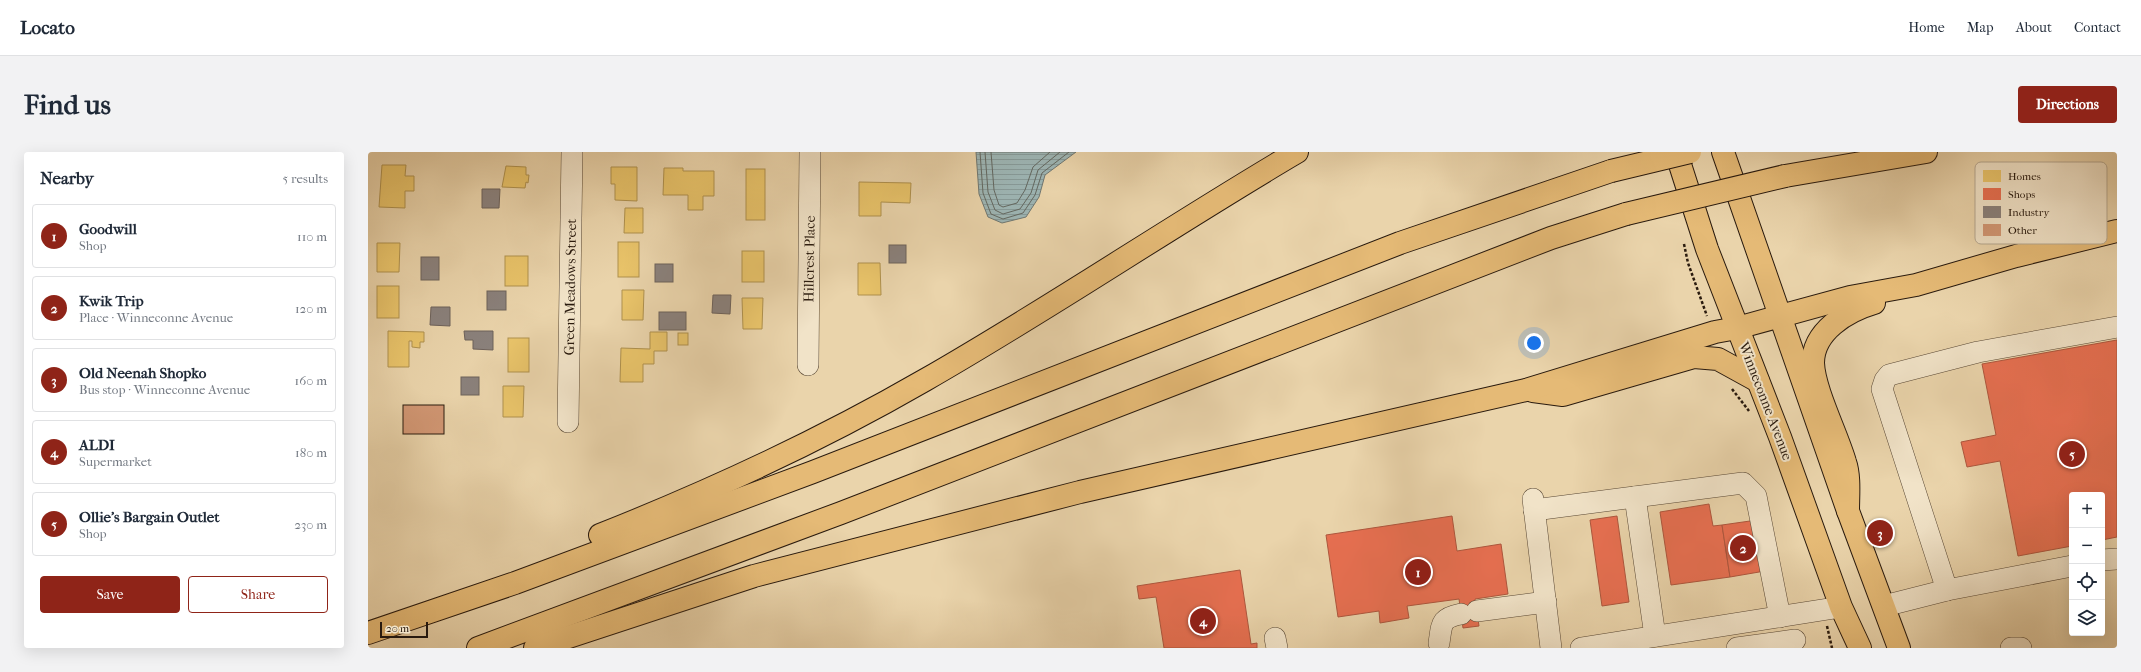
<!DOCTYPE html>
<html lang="en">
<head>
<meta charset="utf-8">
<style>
  body { margin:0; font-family:"IM FELL French Canon",serif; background:#f2f2f3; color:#1f2937 }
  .controls { position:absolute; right:12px; bottom:12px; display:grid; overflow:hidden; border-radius:4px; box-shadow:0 4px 16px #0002 }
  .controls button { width:36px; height:36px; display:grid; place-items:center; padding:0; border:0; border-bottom:1px solid #e0e1e3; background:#fff; color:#1f2937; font:20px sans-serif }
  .scale { position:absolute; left:12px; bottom:10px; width:48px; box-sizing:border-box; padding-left:4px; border:2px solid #291a0e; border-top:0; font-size:11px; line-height:14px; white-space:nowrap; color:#291a0e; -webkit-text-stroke:3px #f1e3c8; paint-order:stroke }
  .you { position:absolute; left:1166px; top:191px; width:14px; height:14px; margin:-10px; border:3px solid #fff; border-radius:50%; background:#1a73e8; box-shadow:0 0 0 6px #1a73e833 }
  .badge { display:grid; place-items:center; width:26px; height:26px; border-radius:50%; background:#8f2418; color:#fff; font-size:13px; font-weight:700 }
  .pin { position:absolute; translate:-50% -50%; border:2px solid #fff; box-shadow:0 1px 4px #0006 }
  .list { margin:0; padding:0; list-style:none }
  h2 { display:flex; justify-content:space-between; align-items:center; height:52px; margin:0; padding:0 16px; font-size:17px }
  h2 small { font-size:13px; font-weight:400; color:#747a83 }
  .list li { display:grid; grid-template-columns:26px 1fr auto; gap:12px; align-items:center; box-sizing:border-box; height:64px; margin:0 8px 8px; padding:0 8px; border:1px solid #e0e1e3; border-radius:4px }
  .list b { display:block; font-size:15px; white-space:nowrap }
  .list p { margin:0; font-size:13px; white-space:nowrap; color:#747a83 }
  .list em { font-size:13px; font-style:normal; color:#747a83 }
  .actions { display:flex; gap:8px; padding:12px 16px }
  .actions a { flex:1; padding:9px 0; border:1px solid #8f2418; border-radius:4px; text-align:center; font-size:14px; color:#8f2418 }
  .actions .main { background:#8f2418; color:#fff }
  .icon { flex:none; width:22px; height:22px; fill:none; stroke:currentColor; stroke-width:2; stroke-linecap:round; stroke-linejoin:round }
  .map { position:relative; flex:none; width:1749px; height:496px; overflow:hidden; border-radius:4px }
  header { display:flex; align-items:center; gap:24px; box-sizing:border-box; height:56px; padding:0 20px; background:#fff; border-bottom:1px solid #e0e1e3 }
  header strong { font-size:19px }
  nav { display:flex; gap:22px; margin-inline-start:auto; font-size:14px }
  .intro { display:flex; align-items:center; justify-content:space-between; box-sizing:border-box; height:96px; padding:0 24px }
  h1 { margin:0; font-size:28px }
  .button { padding:10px 18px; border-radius:4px; background:#8f2418; color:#fff; font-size:14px; font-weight:700 }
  main { display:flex; gap:24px; padding:0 24px }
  aside { flex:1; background:#fff; border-radius:4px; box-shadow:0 4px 16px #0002 }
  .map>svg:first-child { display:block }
</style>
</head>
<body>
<header>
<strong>Locato</strong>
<nav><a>Home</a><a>Map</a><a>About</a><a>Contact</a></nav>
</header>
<div class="intro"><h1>Find us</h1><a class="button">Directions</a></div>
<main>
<aside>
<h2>Nearby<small>5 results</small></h2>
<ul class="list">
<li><span class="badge">1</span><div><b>Goodwill</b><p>Shop</p></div><em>110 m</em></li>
<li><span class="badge">2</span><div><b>Kwik Trip</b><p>Place · Winneconne Avenue</p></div><em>120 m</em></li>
<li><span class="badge">3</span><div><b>Old Neenah Shopko</b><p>Bus stop · Winneconne Avenue</p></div><em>160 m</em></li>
<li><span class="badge">4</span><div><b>ALDI</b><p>Supermarket</p></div><em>180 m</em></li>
<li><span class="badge">5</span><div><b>Ollie's Bargain Outlet</b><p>Shop</p></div><em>230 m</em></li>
</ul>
<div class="actions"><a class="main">Save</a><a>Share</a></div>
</aside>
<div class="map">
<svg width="1749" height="496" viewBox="0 0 1749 496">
  <defs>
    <pattern id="water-rules" width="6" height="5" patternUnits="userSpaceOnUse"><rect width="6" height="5" fill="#9db5b4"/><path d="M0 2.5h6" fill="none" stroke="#879b9a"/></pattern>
  </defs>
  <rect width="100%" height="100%" fill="#ead4ab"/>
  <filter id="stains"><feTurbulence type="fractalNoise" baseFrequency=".005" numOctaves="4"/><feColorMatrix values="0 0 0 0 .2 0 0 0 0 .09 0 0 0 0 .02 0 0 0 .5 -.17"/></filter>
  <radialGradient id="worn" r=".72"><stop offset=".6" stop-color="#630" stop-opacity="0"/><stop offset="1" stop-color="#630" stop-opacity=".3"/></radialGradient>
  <path fill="url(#water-rules)" stroke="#6f7772" d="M 608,0 L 708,0 L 677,23 L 671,45 L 658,65 L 634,71 L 620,65 L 611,42 Z"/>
  <g fill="#e9c46a" stroke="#af914e">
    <path d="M 14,13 L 38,13 L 37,24 L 46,24 L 46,39 L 37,39 L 37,56 L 11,55 Z"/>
    <path d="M 138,14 L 158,15 L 158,23 L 161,23 L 160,31 L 158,30 L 157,36 L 134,35 Z"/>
    <path d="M 243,15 L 269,15 L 269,49 L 247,48 L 247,32 L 243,32 Z"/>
    <path d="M 296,16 L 315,16 L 315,19 L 346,19 L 346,44 L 335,44 L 335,58 L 320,58 L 320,43 L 295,43 Z"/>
    <rect x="378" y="17" width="19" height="51"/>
    <path d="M 491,30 L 543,31 L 542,51 L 513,50 L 513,64 L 491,64 Z"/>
    <path d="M 257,56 L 275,56 L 275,81 L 256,81 Z"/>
    <rect x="250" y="90" width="21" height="35"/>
    <path d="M 9,91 L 32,91 L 31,120 L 9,120 Z"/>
    <rect x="374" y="99" width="22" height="31"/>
    <rect x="137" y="104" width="23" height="30"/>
    <path d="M 490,111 L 512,111 L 513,143 L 490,143 Z"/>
    <rect x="9" y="134" width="22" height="32"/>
    <path d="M 254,138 L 276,138 L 275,168 L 254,168 Z"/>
    <path d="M 374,146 L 395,146 L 394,177 L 375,177 Z"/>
    <path d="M 20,179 L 56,180 L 56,190 L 52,190 L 52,196 L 44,195 L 44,189 L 41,189 L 41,215 L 20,215 Z"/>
    <path d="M 282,180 L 299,180 L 299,199 L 286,199 L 286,212 L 275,212 L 275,230 L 252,230 L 253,196 L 282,197 Z"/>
    <rect x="310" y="181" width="10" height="12"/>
    <rect x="140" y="186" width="21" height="34"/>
    <path d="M 135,234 L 156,234 L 155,265 L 135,265 Z"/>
  </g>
  <g fill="#e76f51" stroke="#ae563d">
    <path d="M 1749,188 L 1749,385 L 1734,388 L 1734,343 L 1704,343 L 1704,394 L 1650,404 L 1632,309 L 1599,315 L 1593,290 L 1628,283 L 1614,212 Z"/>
    <path d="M 1341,352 L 1345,374 L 1354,373 L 1362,425 L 1303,433 L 1292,360 Z"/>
    <path d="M 1084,364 L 1089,399 L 1133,392 L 1140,442 L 1107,447 L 1111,474 L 1095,476 L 1091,447 L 1039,454 L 1041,466 L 1012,471 L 1011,459 L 970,465 L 958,383 Z"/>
    <path d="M 1249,364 L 1261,450 L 1234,454 L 1222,368 Z"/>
    <path d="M 1389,368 L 1397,419 L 1362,425 L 1354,373 Z"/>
    <path d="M 872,418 L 883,492 L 889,491 L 889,496 L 796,496 L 788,445 L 771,447 L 769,434 Z"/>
  </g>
  <g fill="#8a817c" stroke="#6d625b">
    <path d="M 114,37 L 132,37 L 131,56 L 114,56 Z"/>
    <rect x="521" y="93" width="17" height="18"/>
    <rect x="53" y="105" width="18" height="23"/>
    <rect x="287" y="112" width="18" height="18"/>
    <rect x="119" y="139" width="19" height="19"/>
    <path d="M 345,143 L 363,143 L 362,162 L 344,161 Z"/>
    <path d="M 63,155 L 82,155 L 82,174 L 62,173 Z"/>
    <rect x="291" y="160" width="27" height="18"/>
    <path d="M 96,179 L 125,179 L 125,198 L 105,197 L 105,188 L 97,188 Z"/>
    <rect x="93" y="225" width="18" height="18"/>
  </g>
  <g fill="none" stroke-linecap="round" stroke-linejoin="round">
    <g stroke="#636861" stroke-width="1">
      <path d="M 612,0 L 615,41 L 623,62 L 635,67 L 655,61 L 667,43 L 674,21 L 701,0"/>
      <path d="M 617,0 L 620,40 L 627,58 L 635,62 L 652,57 L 663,41 L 670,18 L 692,0"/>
      <path d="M 623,0 L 626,38 L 631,53 L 635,55 L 649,51 L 657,38 L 665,15 L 682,0"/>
    </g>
  </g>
  <rect fill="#d39875" stroke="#291a0e" x="35" y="253" width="41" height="29"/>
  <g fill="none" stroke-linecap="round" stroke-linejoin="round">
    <g stroke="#594835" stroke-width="22">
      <g id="minor">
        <path d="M 440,213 L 442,0"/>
        <path d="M 200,270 L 204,0"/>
        <path d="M 1267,345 L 1287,484"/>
        <path d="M 1165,347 L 1183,496"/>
        <path d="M 1166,358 L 1375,331 L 1388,344 L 1412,465"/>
        <path d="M 1734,408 L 1749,407"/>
        <path d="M 1579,438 L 1514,237 L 1517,228 L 1521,223 L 1610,200 L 1749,175"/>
        <path d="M 1516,454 L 1579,438 L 1704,414"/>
        <path d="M 1109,459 L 1178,450"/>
        <path d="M 907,486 L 909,496"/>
        <path d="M 1071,491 C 1074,472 1072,466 1093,462"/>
        <path d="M 1213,496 L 1473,455"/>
        <path d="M 1369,496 L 1427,488"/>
        <path d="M 1643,496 L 1653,496"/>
      </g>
    </g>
    <g stroke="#291a0e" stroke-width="24">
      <g id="major">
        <path d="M 1308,0 L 1339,97 L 1412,285 L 1473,455 L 1492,496"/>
        <path d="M 1355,0 L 1480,359 L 1531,496"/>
      </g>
    </g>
    <g stroke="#291a0e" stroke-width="24">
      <g id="highway">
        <path d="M 1417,24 L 1558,0"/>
        <path d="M 1165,239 L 1195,243 L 1326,205 L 1350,207 L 1390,229"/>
        <path d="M 1480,359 C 1480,344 1482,324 1477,310 C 1469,282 1446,238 1445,211 C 1445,179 1479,159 1506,151"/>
        <path d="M 232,383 C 343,339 453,288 557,228 C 683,156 803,74 929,0"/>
        <path d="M 0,481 L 147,431 L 445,320 L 1032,91 L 1243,19"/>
        <path d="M 110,496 L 473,361 L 1183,86 L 1258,62"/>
        <path d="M 167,496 L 386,424 L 712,340 L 1158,238 L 1347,180 L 1369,176 L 1482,145 L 1548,133 L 1648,104 L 1749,79"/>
      </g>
    </g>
    <g stroke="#291a0e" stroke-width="2.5" stroke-dasharray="3 2" stroke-linecap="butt">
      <path d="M 1316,92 L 1320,111 L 1339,164"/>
      <path d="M 1364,237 L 1381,259"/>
      <path d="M 1459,474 L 1464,496"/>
    </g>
    <use href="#minor" stroke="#f1e3c8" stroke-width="21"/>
    <use href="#major" stroke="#e5ba76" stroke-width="22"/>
    <use href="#highway" stroke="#e5ba76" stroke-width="22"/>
    <g stroke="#291a0e" stroke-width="24" stroke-linecap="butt">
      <g id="highway-bridge">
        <path d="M 1243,19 L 1322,0"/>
        <path d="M 1258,62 L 1417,24"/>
      </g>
    </g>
    <use href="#highway-bridge" stroke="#e5ba76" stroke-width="22"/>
  </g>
  <g text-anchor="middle" stroke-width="4" stroke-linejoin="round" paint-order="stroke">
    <g font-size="14" fill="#291a0e" stroke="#f1e3c8">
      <text transform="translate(441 107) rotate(-89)" y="5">Hillcrest Place</text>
      <text transform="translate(202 135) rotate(-89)" y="5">Green Meadows Street</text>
      <text transform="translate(1398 249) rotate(69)" y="5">Winneconne Avenue</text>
    </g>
  </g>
  <rect x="1607" y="10" width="132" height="82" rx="6" fill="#f1e3c8" stroke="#b5a790" stroke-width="1"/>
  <rect x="1615" y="18" width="18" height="12" fill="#e9c46a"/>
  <rect x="1615" y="36" width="18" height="12" fill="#e76f51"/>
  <rect x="1615" y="54" width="18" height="12" fill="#8a817c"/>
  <rect x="1615" y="72" width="18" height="12" fill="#d39875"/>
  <g font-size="11" fill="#291a0e">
    <text x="1640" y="28">Homes</text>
    <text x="1640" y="46">Shops</text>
    <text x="1640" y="64">Industry</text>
    <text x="1640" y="82">Other</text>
  </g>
  <rect width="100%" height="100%" filter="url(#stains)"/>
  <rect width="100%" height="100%" fill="url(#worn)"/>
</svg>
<div class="controls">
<button>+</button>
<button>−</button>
<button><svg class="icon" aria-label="locate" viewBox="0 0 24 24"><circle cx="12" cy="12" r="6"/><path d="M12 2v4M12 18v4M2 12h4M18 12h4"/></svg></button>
<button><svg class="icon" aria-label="layers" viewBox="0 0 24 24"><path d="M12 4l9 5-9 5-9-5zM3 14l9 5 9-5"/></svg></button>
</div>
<div class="scale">20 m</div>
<div class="you"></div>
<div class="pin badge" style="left:1050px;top:420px">1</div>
<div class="pin badge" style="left:1375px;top:396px">2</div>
<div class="pin badge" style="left:1512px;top:381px">3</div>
<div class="pin badge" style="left:835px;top:469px">4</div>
<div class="pin badge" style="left:1704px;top:302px">5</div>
</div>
</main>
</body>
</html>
